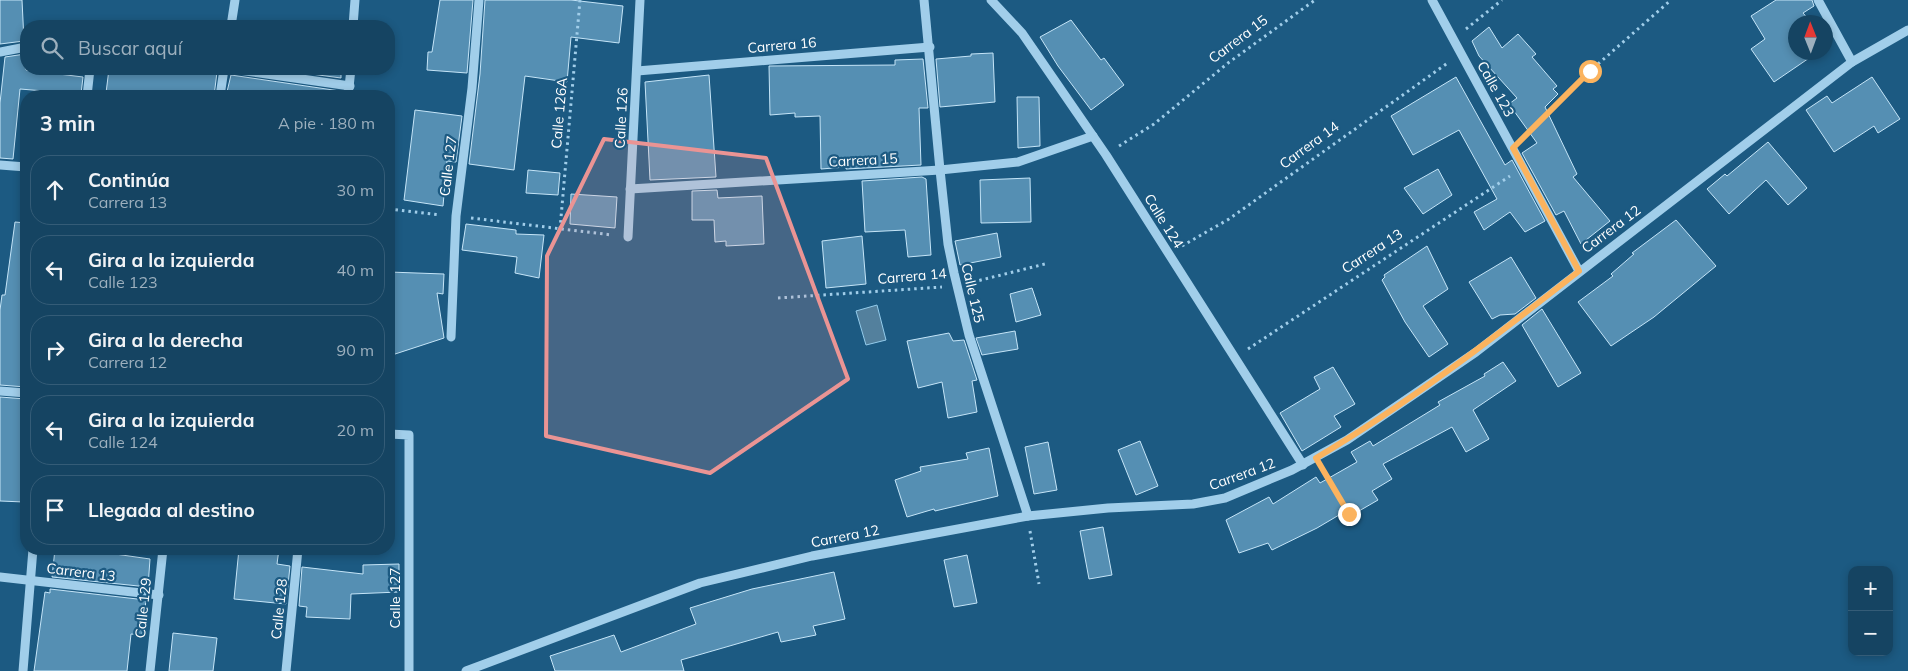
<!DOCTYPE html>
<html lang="es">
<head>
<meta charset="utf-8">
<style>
  body { margin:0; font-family:Mulish,sans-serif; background:#224e6b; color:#f1f3f6 }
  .controls { position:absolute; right:15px; bottom:15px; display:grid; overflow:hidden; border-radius:10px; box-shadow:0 2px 8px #0003 }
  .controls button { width:45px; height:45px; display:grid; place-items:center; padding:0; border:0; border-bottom:1px solid #345c77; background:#154462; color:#f1f3f6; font:25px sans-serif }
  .compass { position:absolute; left:1788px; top:15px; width:45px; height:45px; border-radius:50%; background:#154462; box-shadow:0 2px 8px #0003; rotate:359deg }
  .stop { position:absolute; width:15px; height:15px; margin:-11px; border:4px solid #fbb35e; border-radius:50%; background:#fff }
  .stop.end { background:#fbb35e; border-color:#fff; box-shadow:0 1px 5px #0008 }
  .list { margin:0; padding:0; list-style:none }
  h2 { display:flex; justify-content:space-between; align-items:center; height:65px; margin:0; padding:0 20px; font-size:21px }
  h2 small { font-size:16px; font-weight:400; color:#9db0be }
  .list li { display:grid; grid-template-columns:32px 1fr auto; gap:15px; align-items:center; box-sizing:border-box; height:70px; margin:0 10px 10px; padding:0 10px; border:1px solid #345c77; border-radius:20px }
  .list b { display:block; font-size:19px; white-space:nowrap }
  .list p { margin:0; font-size:16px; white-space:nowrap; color:#9db0be }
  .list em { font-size:16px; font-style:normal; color:#9db0be }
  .icon { flex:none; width:28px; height:28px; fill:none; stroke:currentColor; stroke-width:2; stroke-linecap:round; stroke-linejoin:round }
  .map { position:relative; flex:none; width:1908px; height:671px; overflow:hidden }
  .search { position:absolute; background:#154462; box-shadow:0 2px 8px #0003; left:20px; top:20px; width:375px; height:55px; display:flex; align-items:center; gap:12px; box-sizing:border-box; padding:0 18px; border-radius:20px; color:#9db0be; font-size:19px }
  .panel { position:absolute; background:#154462; box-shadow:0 2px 8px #0003; left:20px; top:90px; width:375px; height:465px; border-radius:20px }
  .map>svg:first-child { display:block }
</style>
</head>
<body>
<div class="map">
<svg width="1908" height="671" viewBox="0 0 1908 671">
  <rect width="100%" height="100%" fill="#1c5a82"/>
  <path fill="#53809d" stroke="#94ccec" d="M 877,305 L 886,340 L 866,345 L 856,311 Z"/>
  <g fill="#558fb3" stroke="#c5e5f8">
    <path d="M 0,0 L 22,0 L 24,41 L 0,44 Z"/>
    <path d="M 440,0 L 473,0 L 467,73 L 427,70 L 428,52 L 432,52 Z"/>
    <path d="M 485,0 L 571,0 L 623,6 L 619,43 L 571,37 L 567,82 L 525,76 L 514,170 L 469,164 L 480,74 Z"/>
    <path d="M 1776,0 L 1812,0 L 1814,6 L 1803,13 L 1811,22 L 1796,22 L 1796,52 L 1818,52 L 1774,82 L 1751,49 L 1765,39 L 1751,16 Z"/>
    <path d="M 1071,20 L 1101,60 L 1104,58 L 1124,85 L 1091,110 L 1058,66 L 1040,37 Z"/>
    <path d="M 1489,27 L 1502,48 L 1518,34 L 1536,54 L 1532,57 L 1557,86 L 1553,89 L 1558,94 L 1545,107 L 1577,174 L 1573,177 L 1610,221 L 1581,244 L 1564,211 L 1556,215 L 1522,153 L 1537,143 L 1509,104 L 1517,98 L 1479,56 L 1472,41 Z"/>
    <path d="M 993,53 L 995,102 L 940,107 L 936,59 L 971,56 L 971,54 Z"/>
    <path d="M 25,54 L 26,70 L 83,77 L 81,94 L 20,89 L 13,159 L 0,158 L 0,103 L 5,57 Z"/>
    <path d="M 923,59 L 928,108 L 919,108 L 921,165 L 846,169 L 846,167 L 821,169 L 820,116 L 795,117 L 795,113 L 770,115 L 769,66 L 895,65 L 895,60 Z"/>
    <path d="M 109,69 L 196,69 L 217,72 L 214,96 L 131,96 L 106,93 Z"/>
    <path d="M 274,69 L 341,69 L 341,78 Z"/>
    <path d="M 231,75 L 340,91 L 340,96 L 226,96 Z"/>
    <path d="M 709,75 L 716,177 L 650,180 L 645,82 Z"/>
    <path d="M 1456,77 L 1505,165 L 1512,160 L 1545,221 L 1525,232 L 1510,212 L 1484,230 L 1474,212 L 1497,199 L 1459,130 L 1413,155 L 1391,116 Z"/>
    <path d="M 1872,77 L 1900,119 L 1878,133 L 1874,126 L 1834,152 L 1806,110 L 1827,96 L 1832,103 Z"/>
    <path d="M 1017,97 L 1039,97 L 1040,146 L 1018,148 Z"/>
    <path d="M 415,110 L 462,116 L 456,162 L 447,161 L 443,206 L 404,200 Z"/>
    <path d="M 1768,142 L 1807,188 L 1788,205 L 1766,180 L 1729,214 L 1707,189 L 1725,174 L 1727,176 Z"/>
    <path d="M 1438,169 L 1452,195 L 1423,214 L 1404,188 Z"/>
    <path d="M 528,170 L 560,173 L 558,195 L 526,193 Z"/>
    <path d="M 922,177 L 926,179 L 931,255 L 908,257 L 905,230 L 865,232 L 862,181 Z"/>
    <path d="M 1030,178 L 1031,222 L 981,223 L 980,180 Z"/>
    <path d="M 717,190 L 718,198 L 762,196 L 764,244 L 726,246 L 726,241 L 715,242 L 714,220 L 692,220 L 692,191 Z"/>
    <path d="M 571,194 L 617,197 L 615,228 L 570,224 Z"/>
    <path d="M 1676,220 L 1716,266 L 1654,317 L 1611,346 L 1578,302 L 1613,276 L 1611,274 L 1634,254 L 1632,253 Z"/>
    <path d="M 15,222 L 26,223 L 26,387 L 0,385 L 0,310 L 2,295 L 5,295 Z"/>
    <path d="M 466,224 L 516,230 L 516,234 L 544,235 L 539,278 L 515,273 L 517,257 L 462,250 Z"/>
    <path d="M 997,233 L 1001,257 L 960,265 L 955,241 Z"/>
    <path d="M 862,236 L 866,284 L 826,288 L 822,241 Z"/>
    <path d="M 1427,246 L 1448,289 L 1423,306 L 1448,344 L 1429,357 L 1405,322 L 1382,280 L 1385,277 L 1384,275 Z"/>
    <path d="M 1511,257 L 1536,298 L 1515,314 L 1500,315 L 1492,319 L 1469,282 Z"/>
    <path d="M 389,272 L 444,274 L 443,294 L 437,293 L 444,338 L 389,356 Z"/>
    <path d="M 1032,288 L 1041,315 L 1016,322 L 1010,294 Z"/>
    <path d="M 1542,309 L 1581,373 L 1558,387 L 1522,325 Z"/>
    <path d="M 1015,331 L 1018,349 L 982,355 L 976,338 Z"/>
    <path d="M 949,333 L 953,341 L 964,340 L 977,380 L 972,381 L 977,412 L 948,418 L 942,382 L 918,388 L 907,341 Z"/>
    <path d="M 1503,362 L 1516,381 L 1473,410 L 1489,439 L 1466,452 L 1452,427 L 1383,464 L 1392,479 L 1372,491 L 1378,500 L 1359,511 L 1356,505 L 1317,528 L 1272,550 L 1268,543 L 1239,553 L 1226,520 L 1269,497 L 1273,504 L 1316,477 L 1320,483 L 1357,462 L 1351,452 L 1370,441 L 1373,446 L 1440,405 L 1438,402 L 1485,376 L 1484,374 Z"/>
    <path d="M 1333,367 L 1355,404 L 1334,416 L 1341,427 L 1302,451 L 1280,413 L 1320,389 L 1314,377 Z"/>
    <path d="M 0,397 L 26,399 L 24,502 L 0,501 Z"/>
    <path d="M 1140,441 L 1158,486 L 1136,495 L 1118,450 Z"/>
    <path d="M 1048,442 L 1057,490 L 1034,494 L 1025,447 Z"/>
    <path d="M 989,448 L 998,496 L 935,511 L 934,509 L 907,517 L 895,480 L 921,471 L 920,467 L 968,459 L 966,453 Z"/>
    <path d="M 1103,527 L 1112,575 L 1089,579 L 1080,531 Z"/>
    <path d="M 55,549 L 95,549 L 94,551 L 150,559 L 148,587 L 52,577 Z"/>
    <path d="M 239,549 L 279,549 L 277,564 L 290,566 L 286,604 L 234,599 Z"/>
    <path d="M 967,555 L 977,603 L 954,607 L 944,560 Z"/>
    <path d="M 399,564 L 399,592 L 351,594 L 350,619 L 306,617 L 307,607 L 299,606 L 302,567 L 363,574 L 363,565 Z"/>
    <path d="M 834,572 L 845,619 L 813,626 L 816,635 L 781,642 L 778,632 L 681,660 L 684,671 L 555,671 L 550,656 L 614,635 L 621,652 L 696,624 L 690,608 L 752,589 Z"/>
    <path d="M 50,589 L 146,600 L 142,635 L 131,634 L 127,671 L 34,671 L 45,592 L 50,593 Z"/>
    <path d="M 173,633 L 217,638 L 213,671 L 169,671 Z"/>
  </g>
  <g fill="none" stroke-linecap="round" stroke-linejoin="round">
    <g stroke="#a1ceea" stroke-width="3" stroke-dasharray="2.5 4" stroke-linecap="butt">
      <path d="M 1466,29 L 1502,0"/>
      <path d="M 1524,137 L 1590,71 L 1671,0"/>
      <path d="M 1119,146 L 1154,124 L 1228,63 L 1315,0"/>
      <path d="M 389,209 L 440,215"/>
      <path d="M 471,218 L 612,235"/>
      <path d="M 560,229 L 580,0"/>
      <path d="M 1182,246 L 1229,219 L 1449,62"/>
      <path d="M 973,282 L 1045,264"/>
      <path d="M 778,298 L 942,287"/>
      <path d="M 1248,349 L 1510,176"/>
      <path d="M 1323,470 L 1349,514"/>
      <path d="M 1030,531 L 1039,584"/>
    </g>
    <g stroke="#a1ceea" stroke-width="9">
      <path d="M 924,0 L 940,170 L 948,244 L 954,273 L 969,335 L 1028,516"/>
      <path d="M 991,0 L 1022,33 L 1106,155 L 1303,465"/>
      <path d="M 1432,0 L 1579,271"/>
      <path d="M 1818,0 L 1852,62"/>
      <path d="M 231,26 L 235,0"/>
      <path d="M 353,26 L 355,0"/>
      <path d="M 0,52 L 26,47"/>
      <path d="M 232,69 L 350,86"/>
      <path d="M 637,71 L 930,47"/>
      <path d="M 87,96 L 90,69"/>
      <path d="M 220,96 L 224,69"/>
      <path d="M 348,96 L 351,69"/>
      <path d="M 0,165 L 26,167"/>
      <path d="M 630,189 L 940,170 L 1018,162 L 1093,136"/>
      <path d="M 628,237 L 640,0"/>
      <path d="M 451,337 L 456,216 L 472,88 L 479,0"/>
      <path d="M 0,391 L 26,393"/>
      <path d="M 389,434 L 409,435 L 409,671"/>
      <path d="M 0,577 L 159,595"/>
      <path d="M 23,671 L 33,549"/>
      <path d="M 150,671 L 163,549"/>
      <path d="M 286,671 L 298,549"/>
      <path d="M 466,671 L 700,583 L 812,556 L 1028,516 L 1108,508 L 1193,504 L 1225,498 L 1292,470 L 1347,440 L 1476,352 L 1852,62 L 1908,30"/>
    </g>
  </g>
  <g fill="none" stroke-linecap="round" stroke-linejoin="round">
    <path stroke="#fbb35e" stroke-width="6" d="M 1349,514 L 1316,458 C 1409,403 1495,337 1579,271 L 1513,148 L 1590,71"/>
  </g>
  <path fill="#ea9494" fill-opacity="0.2" stroke="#ea9494" stroke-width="4" stroke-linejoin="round" d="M 604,139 L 766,158 L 848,379 L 710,473 L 546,436 L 547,256 Z"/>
  <g text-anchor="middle" stroke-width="4.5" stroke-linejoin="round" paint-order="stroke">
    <g font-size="14" fill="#fff" stroke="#1c5a82">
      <text transform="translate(1238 39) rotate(-37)" y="5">Carrera 15</text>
      <text transform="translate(782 45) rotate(-5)" y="5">Carrera 16</text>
      <text transform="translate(1496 89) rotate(61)" y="5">Calle 123</text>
      <text transform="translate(559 113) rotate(-85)" y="5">Calle 126A</text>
      <text transform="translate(621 118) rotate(-87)" y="5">Calle 126</text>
      <text transform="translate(1309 145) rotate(-36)" y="5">Carrera 14</text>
      <text transform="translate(863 160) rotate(-3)" y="5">Carrera 15</text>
      <text transform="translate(448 166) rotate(-83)" y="5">Calle 127</text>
      <text transform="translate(1164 221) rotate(58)" y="5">Calle 124</text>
      <text transform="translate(1611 229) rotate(-37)" y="5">Carrera 12</text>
      <text transform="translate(1372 251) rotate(-33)" y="5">Carrera 13</text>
      <text transform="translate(912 276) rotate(-5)" y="5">Carrera 14</text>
      <text transform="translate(973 293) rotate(77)" y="5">Calle 125</text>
      <text transform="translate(1242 474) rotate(-20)" y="5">Carrera 12</text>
      <text transform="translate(845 536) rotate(-11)" y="5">Carrera 12</text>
      <text transform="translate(81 572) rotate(7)" y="5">Carrera 13</text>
      <text transform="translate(395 598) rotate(-90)" y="5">Calle 127</text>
      <text transform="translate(143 608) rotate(-84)" y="5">Calle 129</text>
      <text transform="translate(279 609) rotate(-84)" y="5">Calle 128</text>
    </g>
  </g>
</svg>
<div class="controls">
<button>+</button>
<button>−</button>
</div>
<svg class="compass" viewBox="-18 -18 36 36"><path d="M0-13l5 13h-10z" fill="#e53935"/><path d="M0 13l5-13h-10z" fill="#9db0be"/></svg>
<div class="stop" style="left:1590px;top:71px"></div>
<div class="stop end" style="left:1349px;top:514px"></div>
<div class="search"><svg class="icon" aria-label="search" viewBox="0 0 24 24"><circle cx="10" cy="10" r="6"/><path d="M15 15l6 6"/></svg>Buscar aquí</div>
<section class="panel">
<h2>3 min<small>A pie · 180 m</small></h2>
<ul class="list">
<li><svg class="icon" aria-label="ahead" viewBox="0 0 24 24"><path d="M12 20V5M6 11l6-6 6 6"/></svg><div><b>Continúa</b><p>Carrera 13</p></div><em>30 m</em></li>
<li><svg class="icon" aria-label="left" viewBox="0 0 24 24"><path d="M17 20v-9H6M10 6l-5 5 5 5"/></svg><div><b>Gira a la izquierda</b><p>Calle 123</p></div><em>40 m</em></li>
<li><svg class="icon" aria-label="right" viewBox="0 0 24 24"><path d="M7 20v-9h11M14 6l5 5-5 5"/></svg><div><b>Gira a la derecha</b><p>Carrera 12</p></div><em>90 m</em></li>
<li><svg class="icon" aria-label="left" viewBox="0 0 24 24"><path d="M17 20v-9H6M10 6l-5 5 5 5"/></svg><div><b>Gira a la izquierda</b><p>Calle 124</p></div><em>20 m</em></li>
<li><svg class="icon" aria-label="arrive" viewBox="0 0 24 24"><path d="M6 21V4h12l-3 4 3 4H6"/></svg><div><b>Llegada al destino</b></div></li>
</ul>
</section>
</div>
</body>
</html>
